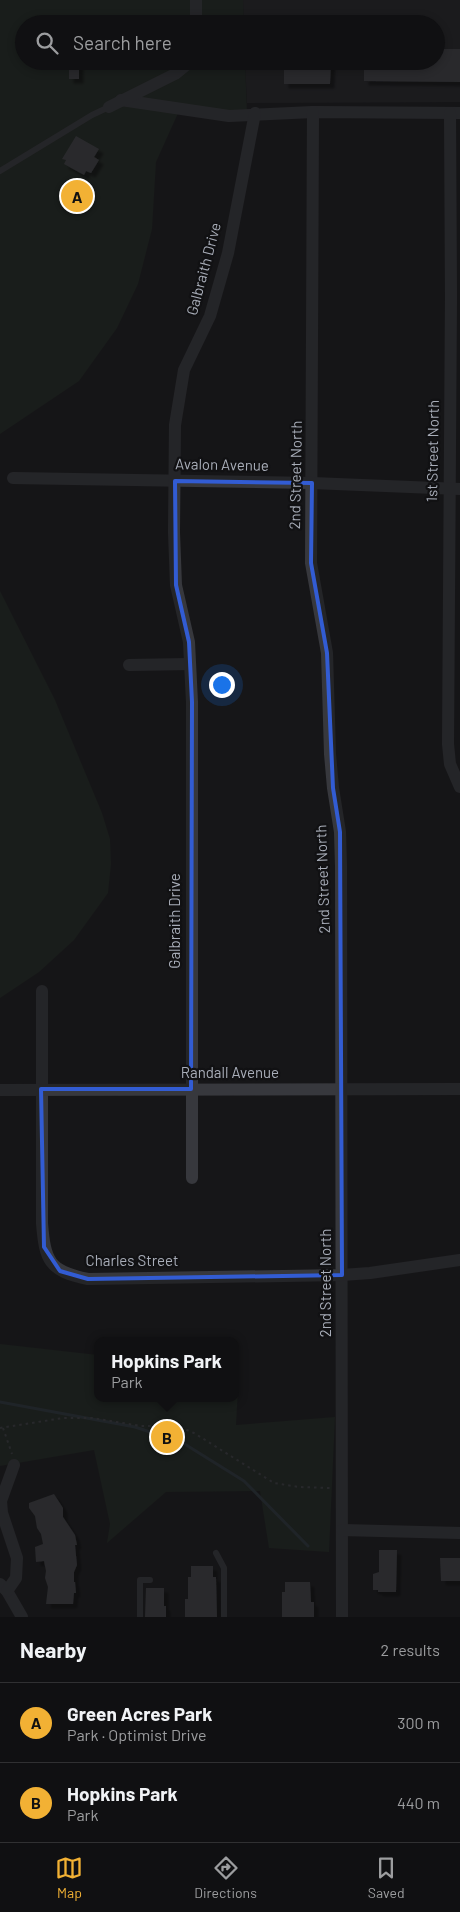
<!DOCTYPE html>
<html lang="en">
<head>
<meta charset="utf-8">
<style>
  body { margin:0; font-family:Barlow,sans-serif; background:#1e1e20; color:#f1f3f6 }
  .you { position:absolute; left:221px; top:684px; width:18px; height:18px; margin:-12px; border:4px solid #fff; border-radius:50%; background:#1a73e8; box-shadow:0 0 0 8px #1a73e833 }
  .badge { display:grid; place-items:center; width:32px; height:32px; border-radius:50%; background:#f2b134; color:#111; font-size:16px; font-weight:700 }
  .pin { position:absolute; translate:-50% -50%; border:2px solid #fff; box-shadow:0 1px 5px #0006 }
  .popup { position:absolute; left:94px; top:1337px; width:145px; height:65px; box-sizing:border-box; display:grid; place-content:center; border-radius:10px; background:#101012; filter:drop-shadow(0 1px 4px #0005); font-size:16px; white-space:nowrap; color:#9c9d9f }
  .popup b { font-size:19px; color:#f1f3f6 }
  .popup::after { content:''; position:absolute; left:50%; top:100%; margin-left:-10px; border:10px solid transparent; border-top-color:#101012 }
  .list { margin:0; padding:0; list-style:none }
  h2 { display:flex; justify-content:space-between; align-items:center; height:65px; margin:0; padding:0 20px; font-size:21px }
  h2 small { font-size:16px; font-weight:400; color:#9c9d9f }
  .list li { display:grid; grid-template-columns:32px 1fr auto; gap:15px; align-items:center; box-sizing:border-box; height:80px; padding:0 20px; border-top:1px solid #303032 }
  .list b { display:block; font-size:19px; white-space:nowrap }
  .list p { margin:0; font-size:16px; white-space:nowrap; color:#9c9d9f }
  .list em { font-size:16px; font-style:normal; color:#9c9d9f }
  .icon { flex:none; width:28px; height:28px; fill:none; stroke:currentColor; stroke-width:2; stroke-linecap:round; stroke-linejoin:round }
  .map { position:relative; flex:none; width:460px; height:1617px; overflow:hidden }
  .search { position:absolute; background:#101012; box-shadow:0 2px 8px #0003; left:15px; right:15px; top:15px; height:55px; display:flex; align-items:center; gap:12px; box-sizing:border-box; padding:0 18px; border-radius:28px; color:#9c9d9f; font-size:19px }
  .sheet { height:225px; background:#101012 }
  nav { display:flex; justify-content:space-around; align-items:center; box-sizing:border-box; height:70px; border-top:1px solid #303032; background:#101012; font-size:14px; color:#9c9d9f }
  nav a { display:grid; justify-items:center; gap:2px }
  nav .on { color:#f2b134 }
  .map>svg:first-child { display:block }
</style>
</head>
<body>
<div class="map">
<svg width="460" height="1617" viewBox="0 0 460 1617">
  <defs>
    <filter id="shadow"><feDropShadow dx="4.5" dy="4.5" stdDeviation="1" flood-color="#0009"/></filter>
  </defs>
  <rect width="100%" height="100%" fill="#161618"/>
  <path fill="#222225" d="M 243,0 L 460,0 L 460,102 L 247,103 L 245,61 L 436,61 L 436,24 L 244,24 Z"/>
  <g fill="#1e261f">
    <path d="M 0,0 L 243,0 L 244,24 L 24,24 L 24,61 L 245,61 L 247,113 L 179,111 L 156,162 L 152,229 L 138,284 L 117,328 L 79,381 L 0,434 Z"/>
    <path d="M 0,591 L 55,700 L 102,813 L 110,839 L 111,864 L 108,893 L 74,940 L 39,972 L 0,998 Z"/>
    <path d="M 0,1344 L 98,1355 L 98,1398 L 236,1398 L 236,1371 L 239,1371 L 236,1425 L 335,1417 L 329,1552 L 269,1548 L 260,1491 L 166,1492 L 107,1543 L 110,1524 L 94,1450 L 0,1466 Z"/>
  </g>
  <g fill="none" stroke-linecap="round" stroke-linejoin="round">
    <path stroke="#2c353c" stroke-width="3" d="M 0,1402 L 135,1427 L 183,1443 L 244,1481 L 308,1546"/>
  </g>
  <g fill="#404145" filter="url(#shadow)">
    <path d="M 436,49 L 460,49 L 460,82 L 364,81 L 364,61 L 436,61 Z"/>
    <path d="M 284,61 L 331,61 L 330,84 L 284,84 Z"/>
    <rect x="69" y="64" width="10" height="15"/>
    <path d="M 76,136 L 99,149 L 94,157 L 99,160 L 91,173 L 86,171 L 84,175 L 64,164 L 66,160 L 62,159 Z"/>
    <path d="M 54,1494 L 63,1508 L 63,1517 L 75,1535 L 77,1545 L 75,1545 L 77,1565 L 74,1572 L 74,1582 L 75,1582 L 76,1593 L 74,1593 L 73,1604 L 46,1604 L 48,1587 L 45,1578 L 46,1571 L 44,1561 L 36,1562 L 35,1547 L 43,1544 L 41,1534 L 37,1528 L 35,1516 L 29,1508 L 29,1503 Z"/>
    <path d="M 379,1550 L 397,1550 L 396,1592 L 378,1592 L 378,1590 L 373,1590 L 373,1574 L 379,1572 Z"/>
    <path d="M 440,1558 L 460,1558 L 460,1581 L 441,1581 Z"/>
    <path d="M 191,1566 L 213,1566 L 213,1577 L 216,1577 L 217,1617 L 185,1617 L 185,1599 L 188,1599 L 188,1577 L 191,1577 Z"/>
    <path d="M 285,1582 L 310,1582 L 311,1602 L 314,1602 L 314,1617 L 282,1617 L 282,1592 L 285,1592 Z"/>
    <path d="M 146,1588 L 164,1588 L 164,1606 L 166,1606 L 166,1617 L 145,1617 Z"/>
  </g>
  <g fill="none" stroke-linecap="round" stroke-linejoin="round">
    <g stroke="#3d3f44" stroke-width="2" stroke-dasharray="2.5 4" stroke-linecap="butt">
      <path d="M 0,1428 L 63,1418 L 92,1418 L 141,1426 L 177,1426 L 194,1433 L 274,1483 L 299,1487 L 330,1488"/>
      <path d="M 3,1428 L 12,1454"/>
    </g>
    <g stroke="#37383d" stroke-width="6">
      <path d="M 0,171 L 92,115 L 109,107"/>
      <path d="M 216,1553 L 224,1568 L 224,1617"/>
      <path d="M 140,1617 L 140,1580 L 150,1580"/>
    </g>
    <g stroke="#37383d" stroke-width="12">
      <path d="M 196,0 L 196,24"/>
      <path d="M 121,100 L 229,116 L 313,112 L 460,113"/>
      <path d="M 109,107 L 175,74 L 191,61"/>
      <path d="M 313,112 L 311,563 L 327,653 L 330,754 L 333,788 L 340,832 L 341,867 L 342,1617"/>
      <path d="M 450,113 L 451,296 L 448,744 L 450,764 L 460,787"/>
      <path d="M 13,478 L 312,483 L 460,489"/>
      <path d="M 129,665 L 190,664"/>
      <path d="M 42,991 L 42,1223 C 45,1261 49,1271 88,1279 L 342,1275 L 370,1273 L 460,1260"/>
      <path d="M 0,1090 L 460,1089"/>
      <path d="M 192,1178 L 192,702 L 189,642 L 176,585 L 174,532 L 175,425 L 184,370 L 210,316 L 228,253 L 255,113"/>
      <path d="M 342,1530 L 460,1533"/>
      <path d="M 0,1584 L 7,1591 L 22,1617"/>
      <path d="M 7,1591 L 16,1578 L 17,1558 L 2,1513 L 1,1501 L 14,1465"/>
    </g>
  </g>
  <path d="M0 0H460V1617H0ZM 175,481 L 312,483 L 311,563 L 327,653 L 333,788 L 340,832 L 342,1275 L 88,1279 L 60,1271 L 44,1247 L 41,1089 L 191,1089 L 192,702 L 189,642 L 176,585 Z" fill="#161618" fill-opacity=".55" fill-rule="evenodd"/>
  <path fill="none" stroke="#325cd3" stroke-width="4" stroke-linejoin="round" d="M 175,481 L 312,483 L 311,563 L 327,653 L 333,788 L 340,832 L 342,1275 L 88,1279 L 60,1271 L 44,1247 L 41,1089 L 191,1089 L 192,702 L 189,642 L 176,585 Z"/>
  <g text-anchor="middle" stroke-width="4.5" stroke-linejoin="round" paint-order="stroke">
    <g font-size="15" fill="#a8adb8" stroke="#111113">
      <text transform="translate(204 269) rotate(-75)" y="5">Galbraith Drive</text>
      <text transform="translate(433 451) rotate(-89)" y="5">1st Street North</text>
      <text transform="translate(222 465) rotate(1)" y="5">Avalon Avenue</text>
      <text transform="translate(296 475) rotate(-89)" y="5">2nd Street North</text>
      <text transform="translate(323 879) rotate(-92)" y="5">2nd Street North</text>
      <text transform="translate(175 921) rotate(-90)" y="5">Galbraith Drive</text>
      <text x="230" y="1078">Randall Avenue</text>
      <text x="132" y="1266">Charles Street</text>
      <text transform="translate(326 1283) rotate(-90)" y="5">2nd Street North</text>
    </g>
  </g>
</svg>
<div class="you"></div>
<div class="pin badge" style="left:77px;top:196px">A</div>
<div class="pin badge" style="left:167px;top:1437px">B</div>
<div class="popup"><b>Hopkins Park</b>Park</div>
<div class="search"><svg class="icon" aria-label="search" viewBox="0 0 24 24"><circle cx="10" cy="10" r="6"/><path d="M15 15l6 6"/></svg>Search here</div>
</div>
<section class="sheet">
<h2>Nearby<small>2 results</small></h2>
<ul class="list">
<li><span class="badge">A</span><div><b>Green Acres Park</b><p>Park · Optimist Drive</p></div><em>300 m</em></li>
<li><span class="badge">B</span><div><b>Hopkins Park</b><p>Park</p></div><em>440 m</em></li>
</ul>
</section>
<nav>
<a class="on"><svg class="icon" aria-label="map" viewBox="0 0 24 24"><path d="M3 6l6-2 6 2 6-2v14l-6 2-6-2-6 2zM9 4v14M15 6v14"/></svg>Map</a>
<a><svg class="icon" aria-label="directions" viewBox="0 0 24 24"><path d="M12 3l9 9-9 9-9-9zM9 14v-3h6M13 9l2 2-2 2"/></svg>Directions</a>
<a><svg class="icon" aria-label="saved" viewBox="0 0 24 24"><path d="M7 4h10v16l-5-4-5 4z"/></svg>Saved</a>
</nav>
</body>
</html>
